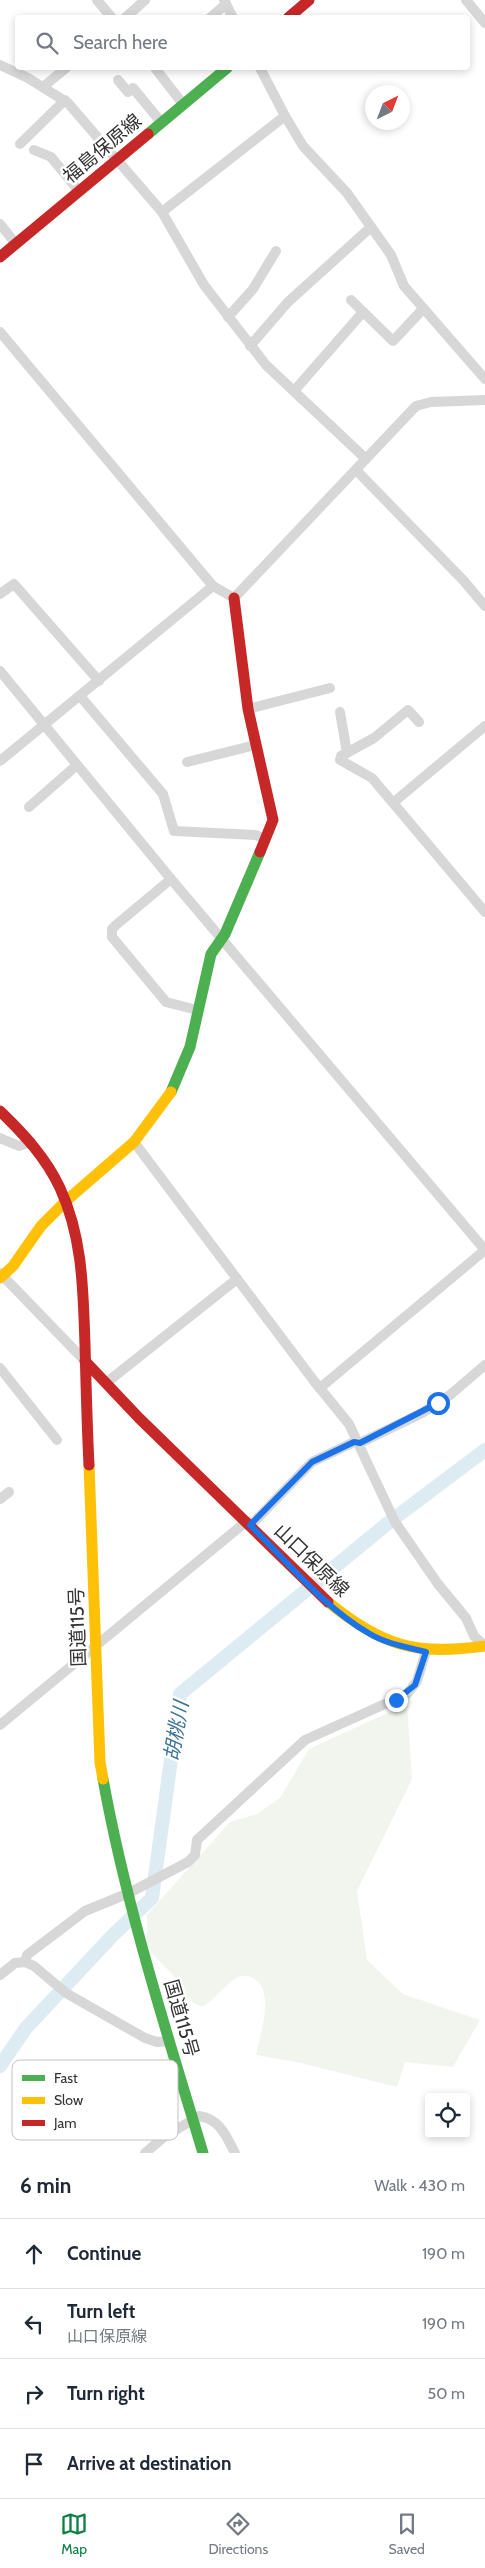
<!DOCTYPE html>
<html lang="en">
<head>
<meta charset="utf-8">
<style>
  body { margin:0; font-family:Cabin,"Noto Sans JP",sans-serif; background:#f6f6f7; color:#1f2937 }
  .controls { position:absolute; right:15px; bottom:15px; display:grid; overflow:hidden; border-radius:5px; box-shadow:0 2px 8px #0003 }
  .controls button { width:45px; height:45px; display:grid; place-items:center; padding:0; border:0; border-bottom:1px solid #e0e1e3; background:#fff; color:#1f2937; font:25px sans-serif }
  .compass { position:absolute; left:365px; top:85px; width:45px; height:45px; border-radius:50%; background:#fff; box-shadow:0 2px 8px #0003; rotate:42deg }
  .stop { position:absolute; width:15px; height:15px; margin:-11px; border:4px solid #1a73e8; border-radius:50%; background:#fff }
  .stop.end { background:#1a73e8; border-color:#fff; box-shadow:0 1px 5px #0008 }
  .list { margin:0; padding:0; list-style:none }
  h2 { display:flex; justify-content:space-between; align-items:center; height:65px; margin:0; padding:0 20px; font-size:21px }
  h2 small { font-size:16px; font-weight:400; color:#747a83 }
  .list li { display:grid; grid-template-columns:32px 1fr auto; gap:15px; align-items:center; box-sizing:border-box; height:70px; padding:0 20px; border-top:1px solid #e0e1e3 }
  .list b { display:block; font-size:19px; white-space:nowrap }
  .list p { margin:0; font-size:16px; white-space:nowrap; color:#747a83 }
  .list em { font-size:16px; font-style:normal; color:#747a83 }
  .icon { flex:none; width:28px; height:28px; fill:none; stroke:currentColor; stroke-width:2; stroke-linecap:round; stroke-linejoin:round }
  .map { position:relative; flex:none; width:485px; height:2153px; overflow:hidden }
  .search { position:absolute; background:#fff; box-shadow:0 2px 8px #0003; left:15px; right:15px; top:15px; height:55px; display:flex; align-items:center; gap:12px; box-sizing:border-box; padding:0 18px; border-radius:5px; color:#747a83; font-size:19px }
  .sheet { height:345px; background:#fff }
  nav { display:flex; justify-content:space-around; align-items:center; box-sizing:border-box; height:70px; border-top:1px solid #e0e1e3; background:#fff; font-size:14px; color:#747a83 }
  nav a { display:grid; justify-items:center; gap:2px }
  nav .on { color:#0b8043 }
  .map>svg:first-child { display:block }
</style>
</head>
<body>
<div class="map">
<svg width="485" height="2153" viewBox="0 0 485 2153">
  <rect width="100%" height="100%" fill="#fff"/>
  <path fill="#f1f5ed" d="M 407,1704 L 412,1779 L 357,1891 L 367,1960 L 403,1994 L 480,2020 L 453,2067 L 405,2062 L 397,2087 L 297,2062 L 256,2055 C 260,2035 276,1990 253,1978 C 248,1975 240,1975 235,1979 C 223,1987 215,1999 202,2007 L 190,2001 L 178,1980 L 155,1957 L 147,1945 L 147,1915 L 230,1822 L 257,1814 L 280,1798 L 309,1749 Z"/>
  <g fill="none" stroke-linecap="round" stroke-linejoin="round">
    <path stroke="#ddebf3" stroke-width="14" d="M 0,2066 L 26,2028 L 113,1935 L 152,1898 L 180,1694 L 388,1523 L 485,1450"/>
    <g stroke="#d7d7d7" stroke-width="10">
      <path d="M 97,0 L 112,18"/>
      <path d="M 224,0 L 233,18"/>
      <path d="M 466,0 L 485,23"/>
      <path d="M 125,18 L 145,0"/>
      <path d="M 210,18 L 226,4"/>
      <path d="M 0,65 L 28,78 L 68,103 L 162,212 L 204,285 L 266,365 L 366,459"/>
      <path d="M 155,68 L 183,104"/>
      <path d="M 260,68 L 285,116"/>
      <path d="M 118,80 L 128,92 L 133,88 L 161,122"/>
      <path d="M 43,87 L 66,68"/>
      <path d="M 20,144 L 65,100"/>
      <path d="M 34,150 L 51,157 L 79,191"/>
      <path d="M 162,212 L 285,116 L 303,146 L 347,193 L 391,255 L 404,286 L 485,379"/>
      <path d="M 0,224 L 16,244"/>
      <path d="M 351,300 L 393,341 L 423,309"/>
      <path d="M 228,317 L 253,289 L 276,251"/>
      <path d="M 0,332 L 213,586"/>
      <path d="M 250,346 L 288,302 L 371,227"/>
      <path d="M 294,391 L 363,312"/>
      <path d="M 356,470 L 463,580 L 485,606"/>
      <path d="M 0,594 L 14,584 L 99,681"/>
      <path d="M 0,671 L 171,879 L 116,925 L 112,929 L 112,937 L 166,1002 L 197,1010"/>
      <path d="M 80,696 L 163,794 L 174,831 L 256,835 L 265,839"/>
      <path d="M 248,709 L 330,688"/>
      <path d="M 340,712 L 347,753"/>
      <path d="M 419,722 L 408,710 L 374,738 L 341,756 L 340,760 L 372,778 L 485,912"/>
      <path d="M 0,761 L 213,586 L 234,598 L 416,406 L 431,402 L 485,400"/>
      <path d="M 187,762 L 255,745"/>
      <path d="M 394,802 L 485,726"/>
      <path d="M 29,807 L 77,765"/>
      <path d="M 171,879 L 485,1250"/>
      <path d="M 0,1138 L 19,1146 L 31,1142"/>
      <path d="M 134,1142 L 314,1381 L 349,1424 L 395,1522 L 438,1584 L 466,1618 L 474,1636 L 485,1646"/>
      <path d="M 0,1273 L 85,1361"/>
      <path d="M 0,1368 L 57,1440"/>
      <path d="M 106,1383 L 237,1279"/>
      <path d="M 320,1388 L 485,1250"/>
      <path d="M 0,1499 L 9,1492"/>
      <path d="M 251,1525 L 312,1462 L 354,1442 L 360,1443 L 422,1413 L 450,1395 L 485,1365"/>
      <path d="M 0,1725 L 247,1521"/>
      <path d="M 25,1962 L 27,1955 L 85,1911 L 129,1893 L 188,1862 L 195,1855 L 197,1840 L 305,1740 L 407,1694 L 417,1681 L 426,1651"/>
      <path d="M 0,1975 L 15,1963 L 25,1962 L 34,1966 L 66,1993 L 145,2038 L 157,2042 L 169,2041"/>
      <path d="M 145,2153 L 164,2137 L 199,2116 C 220,2119 226,2136 235,2153"/>
    </g>
    <g stroke="#4caf50" stroke-width="11">
      <path d="M 148,134 L 227,68"/>
      <path d="M 171,1092 L 190,1047 L 211,954 L 225,934 L 260,852"/>
      <path d="M 103,1779 C 126,1906 166,2030 203,2153"/>
    </g>
    <g stroke="#ffc107" stroke-width="11">
      <path d="M 0,1278 L 13,1266 L 41,1226 L 67,1200 L 134,1142 L 171,1092"/>
      <path d="M 89,1465 L 100,1762 L 103,1779"/>
      <path d="M 328,1602 C 383,1646 415,1656 485,1646"/>
    </g>
    <g stroke="#c62828" stroke-width="11">
      <path d="M 288,18 L 309,0"/>
      <path d="M 0,257 L 148,134"/>
      <path d="M 234,598 L 248,709 L 273,820 L 260,852"/>
      <path d="M 0,1111 C 24,1134 46,1158 60,1188 C 83,1238 83,1290 85,1344 C 86,1384 87,1425 89,1465"/>
      <path d="M 85,1361 L 139,1418 L 328,1602"/>
    </g>
  </g>
  <g fill="none" stroke-linecap="round" stroke-linejoin="round">
    <path stroke="#1a73e8" stroke-width="6" d="M 396,1700 L 415,1685 L 426,1652 C 407,1647 387,1644 370,1634 C 324,1608 288,1562 250,1525 L 312,1462 L 354,1442 L 360,1443 L 438,1403"/>
  </g>
  <g text-anchor="middle" stroke-width="5" stroke-linejoin="round" paint-order="stroke">
    <g font-size="19" fill="#333" stroke="#fff">
      <text transform="translate(102 148) rotate(-40)" y="7">福島保原線</text>
      <text transform="translate(312 1560) rotate(44)" y="7">山口保原線</text>
      <text transform="translate(77 1627) rotate(-92)" y="7">国道115号</text>
      <text transform="translate(182 2018) rotate(74)" y="7">国道115号</text>
    </g>
    <g font-size="20" font-style="italic" fill="#3f7597" stroke="#fff">
      <text transform="translate(176 1731) rotate(-80)" y="7">胡桃川</text>
    </g>
  </g>
  <rect x="12" y="2060" width="166" height="80" rx="8" fill="#fff" stroke="#c2c2c2" stroke-width="1"/>
  <rect x="22" y="2075" width="23" height="6" fill="#4caf50"/>
  <rect x="22" y="2097" width="23" height="7" fill="#ffc107"/>
  <rect x="22" y="2120" width="23" height="6" fill="#c62828"/>
  <g font-size="14" fill="#333">
    <text x="54" y="2083">Fast</text>
    <text x="54" y="2105">Slow</text>
    <text x="54" y="2128">Jam</text>
  </g>
</svg>
<div class="controls">
<button><svg class="icon" aria-label="locate" viewBox="0 0 24 24"><circle cx="12" cy="12" r="6"/><path d="M12 2v4M12 18v4M2 12h4M18 12h4"/></svg></button>
</div>
<svg class="compass" viewBox="-18 -18 36 36"><path d="M0-13l5 13h-10z" fill="#e53935"/><path d="M0 13l5-13h-10z" fill="#747a83"/></svg>
<div class="stop" style="left:438px;top:1403px"></div>
<div class="stop end" style="left:396px;top:1700px"></div>
<div class="search"><svg class="icon" aria-label="search" viewBox="0 0 24 24"><circle cx="10" cy="10" r="6"/><path d="M15 15l6 6"/></svg>Search here</div>
</div>
<section class="sheet">
<h2>6 min<small>Walk · 430 m</small></h2>
<ul class="list">
<li><svg class="icon" aria-label="ahead" viewBox="0 0 24 24"><path d="M12 20V5M6 11l6-6 6 6"/></svg><div><b>Continue</b></div><em>190 m</em></li>
<li><svg class="icon" aria-label="left" viewBox="0 0 24 24"><path d="M17 20v-9H6M10 6l-5 5 5 5"/></svg><div><b>Turn left</b><p>山口保原線</p></div><em>190 m</em></li>
<li><svg class="icon" aria-label="right" viewBox="0 0 24 24"><path d="M7 20v-9h11M14 6l5 5-5 5"/></svg><div><b>Turn right</b></div><em>50 m</em></li>
<li><svg class="icon" aria-label="arrive" viewBox="0 0 24 24"><path d="M6 21V4h12l-3 4 3 4H6"/></svg><div><b>Arrive at destination</b></div></li>
</ul>
</section>
<nav>
<a class="on"><svg class="icon" aria-label="map" viewBox="0 0 24 24"><path d="M3 6l6-2 6 2 6-2v14l-6 2-6-2-6 2zM9 4v14M15 6v14"/></svg>Map</a>
<a><svg class="icon" aria-label="directions" viewBox="0 0 24 24"><path d="M12 3l9 9-9 9-9-9zM9 14v-3h6M13 9l2 2-2 2"/></svg>Directions</a>
<a><svg class="icon" aria-label="saved" viewBox="0 0 24 24"><path d="M7 4h10v16l-5-4-5 4z"/></svg>Saved</a>
</nav>
</body>
</html>
